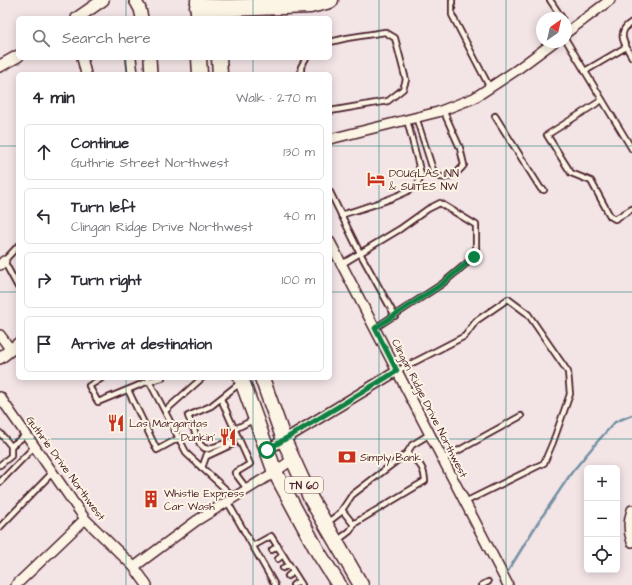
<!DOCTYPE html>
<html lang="en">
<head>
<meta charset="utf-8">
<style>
  body { margin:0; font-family:"Architects Daughter",sans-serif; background:#f7f7f7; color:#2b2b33 }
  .controls { position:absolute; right:12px; bottom:12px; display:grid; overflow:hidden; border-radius:6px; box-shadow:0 2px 10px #0003 }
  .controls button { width:36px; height:36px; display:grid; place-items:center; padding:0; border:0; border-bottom:1px solid #e1e1e2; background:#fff; color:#2b2b33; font:20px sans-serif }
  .compass { position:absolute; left:536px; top:12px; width:36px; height:36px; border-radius:50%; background:#fff; box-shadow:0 2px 10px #0003; rotate:34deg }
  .stop { position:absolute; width:12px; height:12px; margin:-9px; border:3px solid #0b8043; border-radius:50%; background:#fff }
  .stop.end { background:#0b8043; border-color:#fff; box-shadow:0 1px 4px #0008 }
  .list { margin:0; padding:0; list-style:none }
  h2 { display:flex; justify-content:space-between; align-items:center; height:52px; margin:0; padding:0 16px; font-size:17px }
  h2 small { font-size:13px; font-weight:400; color:#7c7c81 }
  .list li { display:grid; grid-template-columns:26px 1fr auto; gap:12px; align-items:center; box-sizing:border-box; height:56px; margin:0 8px 8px; padding:0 8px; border:1px solid #e1e1e2; border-radius:6px }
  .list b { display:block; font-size:15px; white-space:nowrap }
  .list p { margin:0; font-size:13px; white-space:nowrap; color:#7c7c81 }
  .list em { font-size:13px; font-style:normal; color:#7c7c81 }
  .icon { flex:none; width:22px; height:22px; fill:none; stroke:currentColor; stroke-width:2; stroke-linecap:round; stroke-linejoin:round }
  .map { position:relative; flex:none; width:632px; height:585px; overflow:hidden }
  .search { position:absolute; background:#fff; box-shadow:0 2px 10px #0003; left:16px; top:16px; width:316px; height:44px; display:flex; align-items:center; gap:10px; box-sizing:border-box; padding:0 14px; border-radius:6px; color:#7c7c81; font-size:15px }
  .panel { position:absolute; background:#fff; box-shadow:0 2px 10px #0003; left:16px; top:72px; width:316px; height:308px; border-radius:6px }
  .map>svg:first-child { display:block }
</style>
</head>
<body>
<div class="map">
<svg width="632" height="585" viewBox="0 0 632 585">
  <rect width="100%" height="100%" fill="#f3e4e6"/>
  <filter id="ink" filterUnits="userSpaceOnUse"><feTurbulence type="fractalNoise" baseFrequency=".025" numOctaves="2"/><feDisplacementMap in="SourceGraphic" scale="8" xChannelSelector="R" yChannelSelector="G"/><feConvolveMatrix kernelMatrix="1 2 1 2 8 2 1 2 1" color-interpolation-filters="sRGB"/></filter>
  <g filter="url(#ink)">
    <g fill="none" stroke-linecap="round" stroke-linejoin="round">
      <path stroke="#7591a3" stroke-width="2.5" d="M 508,571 L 537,524 L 572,472 L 597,442 L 615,422 L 632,415"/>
      <g stroke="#4a1f2b" stroke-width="8">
        <g id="service">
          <path d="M 452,0 L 452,15 L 490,88"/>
          <path d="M 550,0 L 562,18"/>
          <path d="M 632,22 C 615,32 625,45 632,57"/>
          <path d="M 566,40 L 632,149"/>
          <path d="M 330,42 L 347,38 L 385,32 L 395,38 L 406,80 L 403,89 L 388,101 L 330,111"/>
          <path d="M 585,71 L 626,47"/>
          <path d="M 301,74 L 301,67 L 306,58"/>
          <path d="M 602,100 L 547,135 L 571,173 L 591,181 L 610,216 L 615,219 L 632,209"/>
          <path d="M 495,116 L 541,189 L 544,190"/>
          <path d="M 416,117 L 433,170 C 435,172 436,174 438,176 C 447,181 459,172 464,165 L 460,148 L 443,110"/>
          <path d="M 330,192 L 360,253 L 395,316"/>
          <path d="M 341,215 C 356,210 411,195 418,183 C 420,181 420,176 421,174 L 407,120"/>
          <path d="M 18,246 L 4,261 L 18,287"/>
          <path d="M 342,264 L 400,229 L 428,209 L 440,203 L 476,225 L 476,251 L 474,257 L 442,284 L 375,328"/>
          <path d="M 397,371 L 465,336 L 476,321 L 508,299 L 528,314 L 568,372 L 570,394 L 553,442 L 544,463 L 465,502"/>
          <path d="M 102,378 L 89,386 L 98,402 L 149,381 L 148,378"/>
          <path d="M 162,378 L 149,381 L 187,454 L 234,497"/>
          <path d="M 128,390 L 157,450 L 179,438"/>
          <path d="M 221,399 L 250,464 L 235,473 L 247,489"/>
          <path d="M 165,411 L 202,378"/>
          <path d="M 235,429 L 253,420"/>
          <path d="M 0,433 L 11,446 L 11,456 L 0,465"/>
          <path d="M 234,444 L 228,442 L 208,449 L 204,448 L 200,444 L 188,416 L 211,406 L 240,383"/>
          <path d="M 11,446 L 26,435"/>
          <path d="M 207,456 L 235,443"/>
          <path d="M 443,459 L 521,416"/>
          <path d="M 202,468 L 207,454"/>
          <path d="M 0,482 L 34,447"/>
          <path d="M 227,501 L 275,585"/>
          <path d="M 342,510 L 354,525"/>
          <path d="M 327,523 L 340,513 L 352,495 L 407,453 L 412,445 L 430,434"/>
          <path d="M 0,527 L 52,473"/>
          <path d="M 337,541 L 350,531 L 355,523 L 425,481 C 424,465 418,463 407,453"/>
          <path d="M 253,546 L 271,536 L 302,585"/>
          <path d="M 272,550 L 278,546"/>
          <path d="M 278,559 L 283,555"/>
          <path d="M 283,568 L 289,565"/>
          <path d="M 288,576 L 293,572"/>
          <path d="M 293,585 L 299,581"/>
          <path d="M 482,585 L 488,582"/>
        </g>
      </g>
      <g stroke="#4a1f2b" stroke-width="12">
        <g id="minor">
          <path d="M 566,33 L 610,0"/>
          <path d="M 82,58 L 86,74"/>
          <path d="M 131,58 L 133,74"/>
          <path d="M 330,139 L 438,112 L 474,98 L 515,71 L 554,42"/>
          <path d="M 330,242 L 508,585"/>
          <path d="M 0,265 L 4,261"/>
          <path d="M 0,335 L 11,350"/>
          <path d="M 0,397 L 85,519 L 134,567 L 147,585"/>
          <path d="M 267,450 L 397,371"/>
          <path d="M 632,510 C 628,521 628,531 632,542"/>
          <path d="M 134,567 L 196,521 L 275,472 L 293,459"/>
          <path d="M 16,585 L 85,519"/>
        </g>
      </g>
      <g stroke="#4a1f2b" stroke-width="14">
        <g id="tertiary">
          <path d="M 135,0 L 140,9 L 142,18"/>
          <path d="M 77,18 L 103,0"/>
          <path d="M 150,58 L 151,74"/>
          <path d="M 0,66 L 18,56"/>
          <path d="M 0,358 L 18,344"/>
        </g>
      </g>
      <g stroke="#4a1f2b" stroke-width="17">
        <g id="trunk">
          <path d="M 198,0 L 198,18"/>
          <path d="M 199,58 L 200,74"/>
          <path d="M 219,58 L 220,74"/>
          <path d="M 241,378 L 275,472 L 318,552 L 339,585"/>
          <path d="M 262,378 L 284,440 L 311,499 L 361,585"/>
        </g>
      </g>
      <g stroke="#4a1f2b" stroke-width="19">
        <path id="motorway" d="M 198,7 L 227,8 L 310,5 L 330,0"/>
      </g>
      <use href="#service" stroke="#fcf5e5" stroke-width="4.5"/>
      <use href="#minor" stroke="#fcf5e5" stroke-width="9"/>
      <use href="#tertiary" stroke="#fcf5e5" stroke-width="11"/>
      <use href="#trunk" stroke="#fcf5e5" stroke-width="14"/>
      <use href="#motorway" stroke="#fcf5e5" stroke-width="16"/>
    </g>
  </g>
  <g fill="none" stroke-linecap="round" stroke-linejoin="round" filter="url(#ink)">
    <path stroke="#0b8043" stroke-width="5" d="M 267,450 L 397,371 L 375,328 L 442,284 L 474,257"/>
  </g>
  <path fill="none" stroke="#0f766e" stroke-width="1" stroke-opacity="0.55" d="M 126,0 L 126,18M 253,0 L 253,18M 379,0 L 379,585M 506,0 L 506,585M 126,58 L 126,74M 253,58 L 253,74M 0,146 L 18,146M 330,146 L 632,146M 0,292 L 18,292M 330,292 L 632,292M 126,378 L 126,585M 253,378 L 253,585M 0,439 L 632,439"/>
  <defs>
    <g id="hotel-bare" transform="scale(1.38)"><path d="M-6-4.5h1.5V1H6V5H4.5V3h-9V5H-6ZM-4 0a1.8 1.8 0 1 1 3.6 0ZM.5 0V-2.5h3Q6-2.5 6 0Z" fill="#c8321e" stroke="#fcf5e5" stroke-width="2.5" paint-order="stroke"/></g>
    <g id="restaurant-bare" transform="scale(1.38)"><path d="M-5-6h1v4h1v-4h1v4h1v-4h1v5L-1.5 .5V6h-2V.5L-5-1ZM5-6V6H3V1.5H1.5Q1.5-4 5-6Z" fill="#c8321e" stroke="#fcf5e5" stroke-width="2.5" paint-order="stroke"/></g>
    <g id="bank-bare" transform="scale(1.38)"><path d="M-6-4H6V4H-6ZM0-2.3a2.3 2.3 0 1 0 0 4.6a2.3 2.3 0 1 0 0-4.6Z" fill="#c8321e" stroke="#fcf5e5" stroke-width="2.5" paint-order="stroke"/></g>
    <g id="building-bare" transform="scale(1.38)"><path d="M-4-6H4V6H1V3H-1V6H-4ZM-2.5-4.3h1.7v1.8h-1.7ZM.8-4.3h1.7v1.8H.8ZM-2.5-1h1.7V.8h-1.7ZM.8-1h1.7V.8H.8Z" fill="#c8321e" stroke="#fcf5e5" stroke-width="2.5" paint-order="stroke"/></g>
  </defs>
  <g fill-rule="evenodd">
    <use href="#hotel-bare" x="376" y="179"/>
    <use href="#restaurant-bare" x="116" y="423"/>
    <use href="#restaurant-bare" x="228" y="437"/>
    <use href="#bank-bare" x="347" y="457"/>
    <use href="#building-bare" x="151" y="499"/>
  </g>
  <g text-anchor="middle" stroke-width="4" stroke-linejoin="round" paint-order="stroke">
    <rect fill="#fcf5e5" stroke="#7f5f63" stroke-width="1" x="285" y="477" width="38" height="16" rx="3"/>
    <g font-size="10" font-weight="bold" fill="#4a1f2b">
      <text x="304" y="489">TN 60</text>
    </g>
    <g font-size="11" fill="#4a1f2b" stroke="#fcf5e5" text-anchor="start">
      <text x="389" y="177">DOUGLAS INN<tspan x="389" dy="13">&amp; SUITES NW</tspan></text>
      <text x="129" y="427">Las Margaritas</text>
      <text x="215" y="441" text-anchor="end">Dunkin'</text>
      <text x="360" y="461">Simply Bank</text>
      <text x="164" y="497">Whistle Express<tspan x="164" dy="13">Car Wash</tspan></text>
    </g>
    <g font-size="11" fill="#4a1f2b" stroke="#fcf5e5">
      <text transform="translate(430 408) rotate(63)" y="4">Clingan Ridge Drive Northwest</text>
      <text transform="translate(66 468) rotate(54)" y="4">Guthrie Drive Northwest</text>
    </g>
  </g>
</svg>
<div class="controls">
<button>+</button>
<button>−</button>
<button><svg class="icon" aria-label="locate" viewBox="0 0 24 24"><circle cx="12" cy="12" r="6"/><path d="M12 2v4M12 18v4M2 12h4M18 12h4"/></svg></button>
</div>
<svg class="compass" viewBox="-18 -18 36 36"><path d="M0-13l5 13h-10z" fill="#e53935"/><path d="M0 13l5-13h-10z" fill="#7c7c81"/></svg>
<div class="stop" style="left:267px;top:450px"></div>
<div class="stop end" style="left:474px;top:257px"></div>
<div class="search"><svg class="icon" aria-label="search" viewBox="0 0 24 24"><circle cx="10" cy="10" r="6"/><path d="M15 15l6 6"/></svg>Search here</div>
<section class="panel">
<h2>4 min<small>Walk · 270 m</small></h2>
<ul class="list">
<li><svg class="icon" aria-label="ahead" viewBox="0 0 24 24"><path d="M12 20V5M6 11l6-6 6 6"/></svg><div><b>Continue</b><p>Guthrie Street Northwest</p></div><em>130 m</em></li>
<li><svg class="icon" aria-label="left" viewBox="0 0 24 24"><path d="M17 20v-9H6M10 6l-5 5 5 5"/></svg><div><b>Turn left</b><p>Clingan Ridge Drive Northwest</p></div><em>40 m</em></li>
<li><svg class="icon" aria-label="right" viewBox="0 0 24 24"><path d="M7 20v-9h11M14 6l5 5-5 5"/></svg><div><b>Turn right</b></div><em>100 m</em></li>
<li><svg class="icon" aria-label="arrive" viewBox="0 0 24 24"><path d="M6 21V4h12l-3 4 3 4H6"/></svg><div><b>Arrive at destination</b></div></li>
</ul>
</section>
</div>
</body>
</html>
